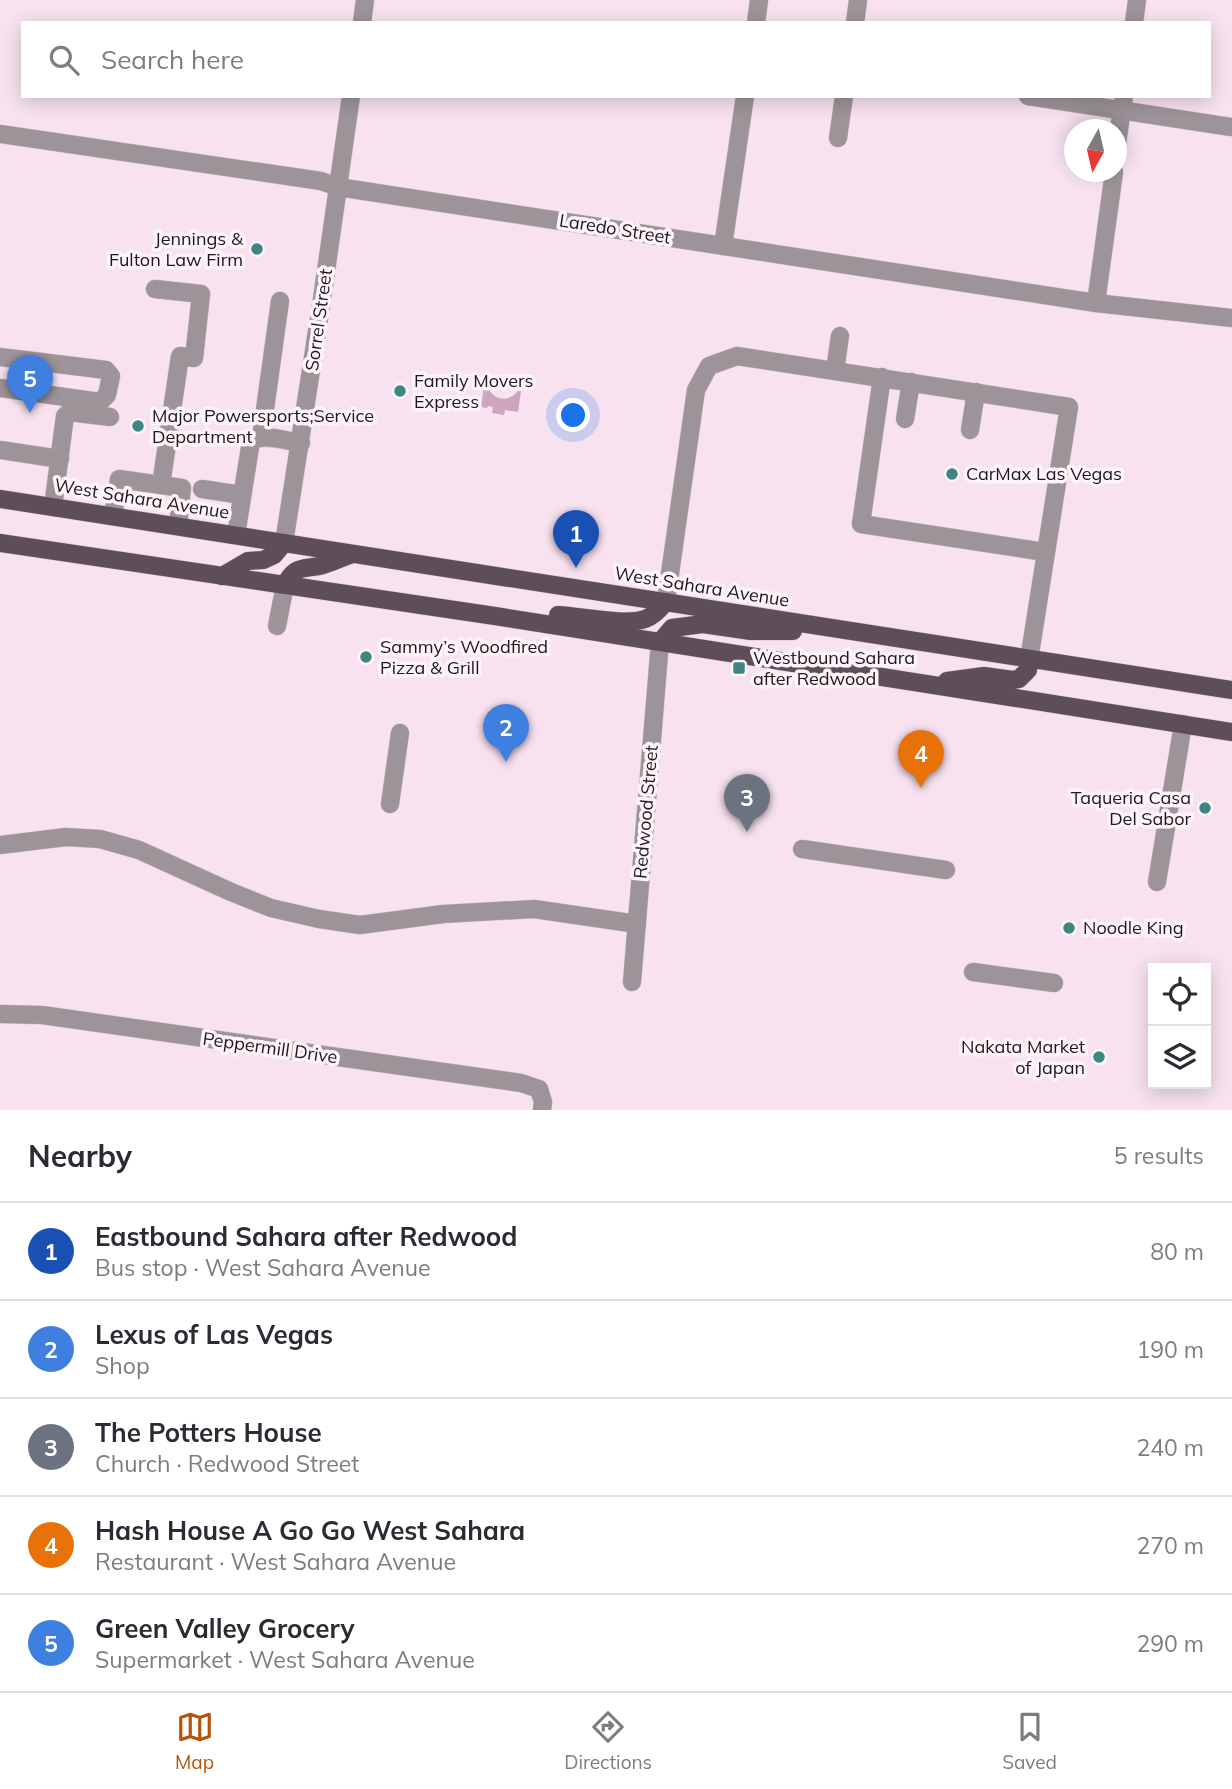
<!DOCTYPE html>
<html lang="en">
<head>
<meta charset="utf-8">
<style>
  body { margin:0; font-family:Mulish,sans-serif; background:#f7f7f7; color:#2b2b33 }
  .controls { position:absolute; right:21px; bottom:21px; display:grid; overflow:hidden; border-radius:0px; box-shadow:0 4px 18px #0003 }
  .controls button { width:63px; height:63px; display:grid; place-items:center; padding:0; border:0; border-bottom:2px solid #e1e1e2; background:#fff; color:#2b2b33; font:35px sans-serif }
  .compass { position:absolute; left:1064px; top:119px; width:63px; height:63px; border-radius:50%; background:#fff; box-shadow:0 4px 18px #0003; rotate:188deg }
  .you { position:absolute; left:574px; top:416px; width:24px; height:24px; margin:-18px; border:5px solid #fff; border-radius:50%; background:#1a73e8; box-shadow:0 0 0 10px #1a73e833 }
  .badge { display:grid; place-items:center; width:46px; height:46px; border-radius:50%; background:#b45309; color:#fff; font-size:23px; font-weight:700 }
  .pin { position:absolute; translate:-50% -58px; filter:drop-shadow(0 2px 4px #0008) }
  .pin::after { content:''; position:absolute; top:37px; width:24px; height:21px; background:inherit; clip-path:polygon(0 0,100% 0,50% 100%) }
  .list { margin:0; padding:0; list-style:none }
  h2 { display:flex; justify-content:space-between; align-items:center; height:91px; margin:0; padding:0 28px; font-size:30px }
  h2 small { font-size:23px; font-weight:400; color:#7c7c81 }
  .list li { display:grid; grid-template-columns:46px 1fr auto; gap:21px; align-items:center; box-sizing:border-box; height:98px; padding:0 28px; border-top:2px solid #e1e1e2 }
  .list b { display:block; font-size:26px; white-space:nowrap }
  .list p { margin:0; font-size:23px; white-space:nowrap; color:#7c7c81 }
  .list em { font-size:23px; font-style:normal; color:#7c7c81 }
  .icon { flex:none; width:38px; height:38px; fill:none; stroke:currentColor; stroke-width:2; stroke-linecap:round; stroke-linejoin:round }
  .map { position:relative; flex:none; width:1232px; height:1110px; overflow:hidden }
  .search { position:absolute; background:#fff; box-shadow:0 4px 18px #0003; left:21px; right:21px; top:21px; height:77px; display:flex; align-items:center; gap:18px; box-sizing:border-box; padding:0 24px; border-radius:0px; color:#7c7c81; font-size:26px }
  .sheet { height:581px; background:#fff }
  nav { display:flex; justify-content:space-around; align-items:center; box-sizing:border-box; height:98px; border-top:2px solid #e1e1e2; background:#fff; font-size:19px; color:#7c7c81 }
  nav a { display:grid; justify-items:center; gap:4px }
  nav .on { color:#b45309 }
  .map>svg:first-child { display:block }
</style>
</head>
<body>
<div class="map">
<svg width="1232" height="1110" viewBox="0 0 1232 1110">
  <rect width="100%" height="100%" fill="#f8e2f0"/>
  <path fill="#cfa4bf" d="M 484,386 L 487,386 C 494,401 507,403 518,391 L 521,391 L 518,412 L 505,410 L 504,415 L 492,413 L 493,407 L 488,406 L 487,408 L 481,407 Z"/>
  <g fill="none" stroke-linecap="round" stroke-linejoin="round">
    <g stroke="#d1bdca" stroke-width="19">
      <g id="minor">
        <path d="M 362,23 L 365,0"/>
        <path d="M 756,23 L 759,0"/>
        <path d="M 855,23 L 858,0"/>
        <path d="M 1134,23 L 1137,0"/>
        <path d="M 1028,96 L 1231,127"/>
        <path d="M 0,134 L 321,181 L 338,187 L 1096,303 L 1232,318"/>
        <path d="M 838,138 L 844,96"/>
        <path d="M 1116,150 L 1124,96"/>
        <path d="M 723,246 L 745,96"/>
        <path d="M 155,289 L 201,294 L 194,358 L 180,356 L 161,485 L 182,488 L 178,526"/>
        <path d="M 1096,303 L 1114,172"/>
        <path d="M 0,357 L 106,370 L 111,376 L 107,395 L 100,402 L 0,388"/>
        <path d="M 835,370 L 840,336"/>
        <path d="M 882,377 L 861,524 L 1045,552"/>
        <path d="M 905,419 L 911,382"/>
        <path d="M 970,430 L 976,392"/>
        <path d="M 261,438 L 280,301"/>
        <path d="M 0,450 L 60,459"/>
        <path d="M 202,489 L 242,495"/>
        <path d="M 53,507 L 65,416 L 69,412 L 110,417"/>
        <path d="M 113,516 L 119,479 L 161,485"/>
        <path d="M 236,535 L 251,441 C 263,433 286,441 301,443"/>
        <path d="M 284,543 L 321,306 L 351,96"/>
        <path d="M 666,602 L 696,390 L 709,366 L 737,356 L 1069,407 L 1029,660"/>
        <path d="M 277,626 L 285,585"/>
        <path d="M 390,804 L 400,733"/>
        <path d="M 0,845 L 66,837 L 100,839 L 139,850 L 231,892 L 271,908 L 319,919 L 360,925 L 443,914 L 534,909 L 637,924"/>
        <path d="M 802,849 L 946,870"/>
        <path d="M 1157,882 L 1183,724"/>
        <path d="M 973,972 L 1054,983"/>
        <path d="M 632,982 L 660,642"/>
        <path d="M 0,1014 L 42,1015 L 521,1083 L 539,1089 L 543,1102 L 542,1110"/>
      </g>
    </g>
    <g stroke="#d1bdca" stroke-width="19">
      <g id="major">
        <path d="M 0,499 L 1232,690"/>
        <path d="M 0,543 L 495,616 L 1232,732"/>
        <path d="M 222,576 L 248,561 L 263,560 L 274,555 L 284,543"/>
        <path d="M 285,585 C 295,564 304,570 323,565 C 332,562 341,558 350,555"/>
        <path d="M 558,615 C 580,616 626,626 645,619 C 654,616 659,609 666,602"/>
        <path d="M 660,642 L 672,628 L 703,624 L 751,631 L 793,631"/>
        <path d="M 947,681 L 984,676 L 1013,680 L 1019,679 L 1028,670 L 1029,660"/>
      </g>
    </g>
    <use href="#minor" stroke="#9d9499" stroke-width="18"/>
    <use href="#major" stroke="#5e4e58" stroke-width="18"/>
  </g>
  <g fill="#3f8682" stroke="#fdf4f9" stroke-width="2.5">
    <circle cx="257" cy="249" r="7"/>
    <circle cx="400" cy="391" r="7"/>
    <circle cx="138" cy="426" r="7"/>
    <circle cx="952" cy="474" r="7"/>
    <circle cx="366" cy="657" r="7"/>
    <rect x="732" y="661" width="14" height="14" rx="3.5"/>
    <circle cx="1205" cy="808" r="7"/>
    <circle cx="1069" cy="928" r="7"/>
    <circle cx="1099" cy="1057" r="7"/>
  </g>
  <g text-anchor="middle" stroke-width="7" stroke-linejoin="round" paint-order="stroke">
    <g font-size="18" fill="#1f171c" stroke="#fdf4f9">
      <text transform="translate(615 229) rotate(9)" y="6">Laredo Street</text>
      <text transform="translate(319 320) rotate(-82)" y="6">Sorrel Street</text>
      <text transform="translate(142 499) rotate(9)" y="6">West Sahara Avenue</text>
      <text transform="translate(702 587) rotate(9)" y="6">West Sahara Avenue</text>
      <text transform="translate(646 812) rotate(-85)" y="6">Redwood Street</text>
      <text transform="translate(270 1048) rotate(8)" y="6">Peppermill Drive</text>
    </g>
    <g font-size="18" fill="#1f171c" stroke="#fdf4f9" text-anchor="start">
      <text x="243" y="245" text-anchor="end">Jennings &amp;<tspan x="243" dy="21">Fulton Law Firm</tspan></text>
      <text x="414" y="387">Family Movers<tspan x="414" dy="21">Express</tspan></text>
      <text x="152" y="422">Major Powersports;Service<tspan x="152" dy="21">Department</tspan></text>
      <text x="966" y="480">CarMax Las Vegas</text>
      <text x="380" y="653">Sammy’s Woodfired<tspan x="380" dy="21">Pizza &amp; Grill</tspan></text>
      <text x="753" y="664">Westbound Sahara<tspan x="753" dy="21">after Redwood</tspan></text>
      <text x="1191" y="804" text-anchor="end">Taqueria Casa<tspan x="1191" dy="21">Del Sabor</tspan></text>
      <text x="1083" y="934">Noodle King</text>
      <text x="1085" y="1053" text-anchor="end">Nakata Market<tspan x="1085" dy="21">of Japan</tspan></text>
    </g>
  </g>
</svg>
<div class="controls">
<button><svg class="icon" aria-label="locate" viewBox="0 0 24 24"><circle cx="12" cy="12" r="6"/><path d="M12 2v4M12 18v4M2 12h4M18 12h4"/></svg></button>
<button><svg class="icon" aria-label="layers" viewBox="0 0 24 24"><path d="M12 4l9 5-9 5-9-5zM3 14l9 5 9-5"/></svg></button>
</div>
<svg class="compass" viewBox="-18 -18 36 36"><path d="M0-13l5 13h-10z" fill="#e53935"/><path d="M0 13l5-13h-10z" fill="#7c7c81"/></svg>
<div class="you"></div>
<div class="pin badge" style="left:576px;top:568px;background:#1a4fb4">1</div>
<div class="pin badge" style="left:506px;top:762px;background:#3f7fe0">2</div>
<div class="pin badge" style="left:747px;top:832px;background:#6b7280">3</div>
<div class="pin badge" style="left:921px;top:788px;background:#e8710a">4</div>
<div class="pin badge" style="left:30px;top:413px;background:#3f7fe0">5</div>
<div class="search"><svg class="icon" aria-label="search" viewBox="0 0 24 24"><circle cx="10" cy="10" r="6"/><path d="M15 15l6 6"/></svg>Search here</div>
</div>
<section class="sheet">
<h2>Nearby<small>5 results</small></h2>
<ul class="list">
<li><span class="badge" style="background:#1a4fb4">1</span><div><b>Eastbound Sahara after Redwood</b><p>Bus stop · West Sahara Avenue</p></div><em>80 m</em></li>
<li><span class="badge" style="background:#3f7fe0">2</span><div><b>Lexus of Las Vegas</b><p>Shop</p></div><em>190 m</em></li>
<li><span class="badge" style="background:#6b7280">3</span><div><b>The Potters House</b><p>Church · Redwood Street</p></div><em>240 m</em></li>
<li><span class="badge" style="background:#e8710a">4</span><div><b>Hash House A Go Go West Sahara</b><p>Restaurant · West Sahara Avenue</p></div><em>270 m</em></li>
<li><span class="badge" style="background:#3f7fe0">5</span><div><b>Green Valley Grocery</b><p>Supermarket · West Sahara Avenue</p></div><em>290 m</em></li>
</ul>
</section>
<nav>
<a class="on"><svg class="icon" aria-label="map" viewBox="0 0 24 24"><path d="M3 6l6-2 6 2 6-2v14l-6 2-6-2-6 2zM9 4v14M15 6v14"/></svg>Map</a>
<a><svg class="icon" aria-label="directions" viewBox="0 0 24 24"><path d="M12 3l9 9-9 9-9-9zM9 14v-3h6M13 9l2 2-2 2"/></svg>Directions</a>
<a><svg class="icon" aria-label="saved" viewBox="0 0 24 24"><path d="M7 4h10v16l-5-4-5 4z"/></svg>Saved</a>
</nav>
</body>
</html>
